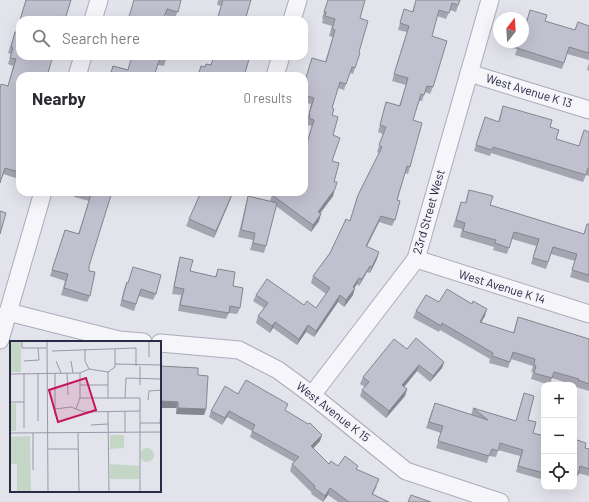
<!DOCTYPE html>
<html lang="en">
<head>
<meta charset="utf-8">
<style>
  body { margin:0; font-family:Barlow,sans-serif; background:#f2f2f3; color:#2b2b33 }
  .controls { position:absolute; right:12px; bottom:12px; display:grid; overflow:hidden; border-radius:8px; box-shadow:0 4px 16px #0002 }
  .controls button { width:36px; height:36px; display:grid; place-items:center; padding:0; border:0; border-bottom:1px solid #e1e1e2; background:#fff; color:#2b2b33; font:20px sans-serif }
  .compass { position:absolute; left:493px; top:12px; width:36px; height:36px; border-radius:50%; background:#fff; box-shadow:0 4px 16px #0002; rotate:17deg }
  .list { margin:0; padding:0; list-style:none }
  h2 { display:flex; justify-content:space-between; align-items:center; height:52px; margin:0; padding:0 16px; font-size:17px }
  h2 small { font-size:13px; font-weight:400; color:#7c7c81 }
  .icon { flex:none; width:22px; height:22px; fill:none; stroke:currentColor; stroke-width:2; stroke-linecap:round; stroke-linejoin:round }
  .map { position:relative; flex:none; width:589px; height:502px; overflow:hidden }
  .search { position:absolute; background:#fff; box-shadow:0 4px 16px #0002; left:16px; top:16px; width:292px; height:44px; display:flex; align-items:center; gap:10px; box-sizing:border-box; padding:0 14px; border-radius:12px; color:#7c7c81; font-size:15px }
  .panel { position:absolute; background:#fff; box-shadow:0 4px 16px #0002; left:16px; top:72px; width:292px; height:124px; border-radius:12px }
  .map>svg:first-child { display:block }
</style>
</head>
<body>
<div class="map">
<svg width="589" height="502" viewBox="0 0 589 502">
  <rect width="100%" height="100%" fill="#e3e3ec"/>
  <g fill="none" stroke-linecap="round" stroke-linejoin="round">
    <g stroke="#abacba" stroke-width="19">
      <g id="street">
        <path d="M 93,20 L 99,0"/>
        <path d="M 292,20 L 298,0"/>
        <path d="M 469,73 L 589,110"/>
        <path d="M 77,76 L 83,56"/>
        <path d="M 275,76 L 281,56"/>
        <path d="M 416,259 L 589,314"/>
        <path d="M 8,312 L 119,340 L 143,342"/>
        <path d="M 0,340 L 43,192"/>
        <path d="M 160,343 L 239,350 L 278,370 L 312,395 L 406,471 L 500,502"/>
        <path d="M 312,395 L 416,259 L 490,0"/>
      </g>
    </g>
    <use href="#street" stroke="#f6f6fa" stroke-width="17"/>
  </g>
  <g fill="#a5a5b2">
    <path d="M 26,0 L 71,0 L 65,20 L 20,20 L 20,76 L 17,128 L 20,168 L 16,178 L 3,174 L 8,86 L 13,66 L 8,64 L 11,54 L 8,53 L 15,32 L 16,32 Z"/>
    <path d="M 181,0 L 175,19 L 165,15 L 128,20 Z"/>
    <path d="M 218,0 L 251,0 L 245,20 L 217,20 L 221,6 L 217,5 Z"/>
    <path d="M 328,0 L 360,18 L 359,52 L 355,68 L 353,74 L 350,73 L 344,90 L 338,88 L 332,108 L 333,135 L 332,161 L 334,182 L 333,196 L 320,213 L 319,221 L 311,232 L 276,206 L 266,246 L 264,253 L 250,250 L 253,240 L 238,237 L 246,203 L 248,196 L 270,201 L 272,195 L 304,192 L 307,142 L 312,126 L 307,125 L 308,121 L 307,121 L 311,104 L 304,102 L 304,83 L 312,58 L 325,62 L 333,37 L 329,36 L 332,26 L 322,23 L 323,19 L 322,18 Z"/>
    <path d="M 416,0 L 460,0 L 456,12 L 450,10 L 446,19 L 437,16 L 432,36 L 433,87 L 430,94 L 425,92 L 422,101 L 419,101 L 413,120 L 410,167 L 408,174 L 405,173 L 397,200 L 395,220 L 392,226 L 379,222 L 367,246 L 377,259 L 370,273 L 367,272 L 359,286 L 357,284 L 354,288 L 353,295 L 344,307 L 338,302 L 314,337 L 306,332 L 297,345 L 273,328 L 270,333 L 256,323 L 258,316 L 264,308 L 253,301 L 256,295 L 316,308 L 326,294 L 311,283 L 313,276 L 330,253 L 350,221 L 358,195 L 379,153 L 377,152 L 383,134 L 378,132 L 386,102 L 399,106 L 406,85 L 392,81 L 407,32 L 398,30 L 404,9 L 412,12 Z"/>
    <path d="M 530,10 L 545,21 L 575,30 L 578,22 L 589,26 L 589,60 L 567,54 L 562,69 L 515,55 L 517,49 L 507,47 L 509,42 L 523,42 L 526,24 Z"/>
    <path d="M 132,56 L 167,56 L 164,66 L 158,65 L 154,76 L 110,76 L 113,66 L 128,70 Z"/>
    <path d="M 589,63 L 589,71 L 587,70 Z"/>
    <path d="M 503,106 L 550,127 L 556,139 L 578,146 L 589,132 L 589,176 L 586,175 L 583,182 L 491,153 L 490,156 L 474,151 L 485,117 L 498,122 Z"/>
    <path d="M 469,190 L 490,205 L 584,234 L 587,224 L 589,224 L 589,283 L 570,277 L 575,261 L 551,254 L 546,269 L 531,264 L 536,246 L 512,239 L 507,254 L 493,250 L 494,247 L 460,237 L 462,229 L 453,227 L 461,202 L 465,203 Z"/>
    <path d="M 75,192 L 112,192 L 89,266 L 89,271 L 90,296 L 87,302 L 61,295 L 65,281 L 50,276 L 65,230 L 78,234 L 89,201 L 74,197 Z"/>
    <path d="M 233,192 L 214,238 L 186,226 L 189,219 Z"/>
    <path d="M 180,257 L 190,271 L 215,277 L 218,269 L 233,286 L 240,308 L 237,314 L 229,313 L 226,319 L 178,311 L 181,295 L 172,294 L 178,264 Z"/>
    <path d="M 133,267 L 156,294 L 153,300 L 139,296 L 134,311 L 120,306 L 124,289 L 127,282 L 128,283 Z"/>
    <path d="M 416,311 L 485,316 L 481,323 L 513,333 L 518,317 L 589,339 L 589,391 L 576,387 L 576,386 L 552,378 L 550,385 L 531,379 L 533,372 L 531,372 L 533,366 L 511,359 L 508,368 L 489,363 L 490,359 L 440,330 L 439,332 L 413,318 Z"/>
    <path d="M 407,349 L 444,362 L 442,368 L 430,382 L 417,371 L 404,387 L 407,389 L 405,396 L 386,418 L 360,396 L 362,390 L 365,387 L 360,384 L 363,377 Z"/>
    <path d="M 160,366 L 198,375 L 206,409 L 204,415 L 176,414 L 176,408 L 160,408 Z"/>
    <path d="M 524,393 L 528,420 L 533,433 L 544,436 L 544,480 L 516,472 L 520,456 L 498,450 L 496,457 L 489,456 L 487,463 L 436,448 L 441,433 L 426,428 L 432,410 L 471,415 L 473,408 L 516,421 Z"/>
    <path d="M 238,394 L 322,435 L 320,441 L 313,448 L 329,464 L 338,466 L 357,469 L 377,486 L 373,494 L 389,502 L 338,502 L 328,495 L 323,502 L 311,494 L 312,493 L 290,471 L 292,464 L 294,462 L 250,437 L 252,431 L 227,417 L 222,425 L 209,417 L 211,411 Z"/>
    <path d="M 574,439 L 585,448 L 589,449 L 589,476 L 578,473 L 575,481 L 574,481 Z"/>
  </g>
  <g fill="#868691">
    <path d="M 335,189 L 333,196 L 316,219 L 318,212 Z"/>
    <path d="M 233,192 L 231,198 L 214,238 L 216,231 Z"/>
    <path d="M 321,214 L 319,221 L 311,232 L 313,225 Z"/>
    <path d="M 381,216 L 379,222 L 364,252 L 366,246 Z"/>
    <path d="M 379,252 L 377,259 L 370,273 L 372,267 Z"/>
    <path d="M 370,266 L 367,272 L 359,286 L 362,279 Z"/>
    <path d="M 359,278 L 357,284 L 351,293 L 353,287 Z"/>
    <path d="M 355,288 L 353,295 L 344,307 L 346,300 Z"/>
    <path d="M 340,295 L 338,302 L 314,337 L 316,331 Z"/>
    <path d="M 487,309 L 485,316 L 477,329 L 480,322 Z"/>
    <path d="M 275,322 L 273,328 L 270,333 L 272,326 Z"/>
    <path d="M 308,325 L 306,332 L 297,345 L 299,339 Z"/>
    <path d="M 444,362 L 442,368 L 430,382 L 433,376 Z"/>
    <path d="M 419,365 L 417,371 L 400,392 L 402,385 Z"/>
    <path d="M 407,389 L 405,396 L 386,418 L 389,411 Z"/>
    <path d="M 160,401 L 178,402 L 176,408 L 160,408 Z"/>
    <path d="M 178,408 L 206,409 L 204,415 L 176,414 Z"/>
    <path d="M 229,411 L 227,417 L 222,425 L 225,418 Z"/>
    <path d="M 322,435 L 320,441 L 309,453 L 311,446 Z"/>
    <path d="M 330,488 L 328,495 L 323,502 L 325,496 Z"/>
  </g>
  <g fill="#c0c0cf" stroke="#868691">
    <path d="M 26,0 L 71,0 L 65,19 L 58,16 L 57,20 L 20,20 Z"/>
    <path d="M 134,0 L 181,0 L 178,12 L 167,9 L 163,20 L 128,20 Z"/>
    <path d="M 223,0 L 251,0 L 245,20 L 217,20 Z"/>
    <path d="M 328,0 L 365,0 L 360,18 L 368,21 L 359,52 L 360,53 L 355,68 L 352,67 L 346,84 L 340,82 L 332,108 L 334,109 L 332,115 L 338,117 L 333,135 L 340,138 L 332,161 L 339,163 L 334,182 L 337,182 L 335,189 L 318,212 L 321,214 L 313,225 L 272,195 L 274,192 L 304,192 L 304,142 L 307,143 L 314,120 L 309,118 L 310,115 L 309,114 L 314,98 L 304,95 L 304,84 L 312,58 L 326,62 L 335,30 L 332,29 L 335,19 L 325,16 L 326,12 L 324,12 Z"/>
    <path d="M 416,0 L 460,0 L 458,5 L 452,3 L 449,13 L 439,10 L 432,36 L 447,41 L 433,87 L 427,86 L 424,95 L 421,94 L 413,120 L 422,123 L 410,167 L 407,166 L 397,200 L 400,201 L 395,220 L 381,216 L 366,246 L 379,252 L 372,267 L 370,266 L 362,279 L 359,278 L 353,287 L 355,288 L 346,300 L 340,295 L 316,331 L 308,325 L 299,339 L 275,322 L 272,326 L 258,316 L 268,303 L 256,295 L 267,279 L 304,305 L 307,301 L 316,308 L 330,288 L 313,276 L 330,253 L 346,219 L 350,221 L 358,195 L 382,147 L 379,145 L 386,127 L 380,125 L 386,102 L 400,106 L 408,78 L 394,74 L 409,26 L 400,23 L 404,9 L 413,12 Z"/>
    <path d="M 530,10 L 547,15 L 545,21 L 575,30 L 578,22 L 589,26 L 589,53 L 569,47 L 564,63 L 517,48 L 519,43 L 516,42 L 523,42 L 523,23 L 526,24 Z"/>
    <path d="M 20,21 L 20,56 L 53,56 L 47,76 L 20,76 L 20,112 L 18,120 L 19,121 L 17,128 L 20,129 L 20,168 L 19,172 L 5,168 L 0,183 L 0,89 L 1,84 L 8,86 L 16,59 L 10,58 L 13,48 L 11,47 L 15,32 L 17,32 Z"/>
    <path d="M 132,56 L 167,56 L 166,60 L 160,58 L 154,76 L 110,76 L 113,66 L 128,70 Z"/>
    <path d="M 214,56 L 250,56 L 244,76 L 198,76 L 201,66 L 205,67 L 206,64 L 211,65 Z"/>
    <path d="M 503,106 L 552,120 L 550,127 L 559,130 L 556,139 L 579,146 L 584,130 L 589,132 L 589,168 L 588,168 L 586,175 L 493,147 L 492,150 L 476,145 L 485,117 L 499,122 Z"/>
    <path d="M 469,190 L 493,196 L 490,205 L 584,234 L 587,224 L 589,224 L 589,275 L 572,270 L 577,254 L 553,247 L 548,262 L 533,258 L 539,239 L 514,232 L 509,248 L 495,243 L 496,240 L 463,231 L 465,223 L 456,220 L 461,202 L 466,203 Z"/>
    <path d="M 83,192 L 112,192 L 89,266 L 89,271 L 95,272 L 90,296 L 64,288 L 68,274 L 52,270 L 65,230 L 79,234 L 91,194 Z"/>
    <path d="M 201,192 L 233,192 L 216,231 L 189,219 Z"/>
    <path d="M 248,196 L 277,203 L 266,246 L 253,243 L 255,233 L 241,230 Z"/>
    <path d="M 0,211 L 6,213 L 0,234 Z"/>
    <path d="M 180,257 L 193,260 L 190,271 L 216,277 L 218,269 L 235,272 L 233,286 L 243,288 L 240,308 L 230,306 L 229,313 L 180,305 L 184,289 L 174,287 Z"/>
    <path d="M 133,267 L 161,275 L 156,294 L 141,289 L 136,304 L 122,300 L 127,282 L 128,283 Z"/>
    <path d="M 447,289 L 472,304 L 473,301 L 487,309 L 480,322 L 514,333 L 518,317 L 589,339 L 589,384 L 578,380 L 579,379 L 554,372 L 552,378 L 534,373 L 536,366 L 534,365 L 535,359 L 513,352 L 510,362 L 492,356 L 493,353 L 442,323 L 441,326 L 416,311 L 426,295 L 439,302 Z"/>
    <path d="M 416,338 L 444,362 L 433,376 L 419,365 L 402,385 L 407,389 L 389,411 L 362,390 L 369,382 L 363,377 L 394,339 L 407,349 Z"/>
    <path d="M 47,340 L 53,342 L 47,342 Z"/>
    <path d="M 160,366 L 198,368 L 198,375 L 208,376 L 206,409 L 178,408 L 178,402 L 160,401 Z"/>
    <path d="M 246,380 L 288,404 L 285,410 L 308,424 L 310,423 L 322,435 L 311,446 L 329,464 L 331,461 L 338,466 L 345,456 L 358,466 L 356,469 L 379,479 L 372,494 L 389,502 L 349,502 L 330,488 L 325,496 L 314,488 L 315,486 L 292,464 L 299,457 L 252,431 L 255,425 L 229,411 L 225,418 L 211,411 L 225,386 L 238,394 Z"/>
    <path d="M 524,393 L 534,396 L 528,420 L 536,422 L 533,433 L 544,436 L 544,473 L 518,466 L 523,450 L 500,443 L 498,451 L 492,449 L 489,456 L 438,441 L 443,426 L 429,422 L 435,403 L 488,420 L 473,408 L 516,421 Z"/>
    <path d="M 574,439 L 586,443 L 585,448 L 589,449 L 589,469 L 580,466 L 578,475 L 574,474 Z"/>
    <path d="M 411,495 L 431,502 L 408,502 Z"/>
  </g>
  <g text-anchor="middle" stroke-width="3" stroke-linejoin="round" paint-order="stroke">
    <g font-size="12" fill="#292a45" stroke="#f3f3f9">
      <text transform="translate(529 91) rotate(17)" y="4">West Avenue K 13</text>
      <text transform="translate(429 212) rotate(-74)" y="4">23rd Street West</text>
      <text transform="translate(502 287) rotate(17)" y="4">West Avenue K 14</text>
      <text transform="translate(333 412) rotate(38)" y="4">West Avenue K 15</text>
    </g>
  </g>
  <g transform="translate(10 341)">
    <rect width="151" height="151" fill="#e3e3ec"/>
    <path d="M 0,0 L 11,0 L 11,31 L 0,31 ZM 6,62 L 6,90 L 0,90 L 0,63 ZM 100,94 L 114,94 L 114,107 L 100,108 ZM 20,95 L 21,151 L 7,151 L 7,123 L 0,123 L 0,96 ZM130 114a7 7 0 1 1 14 0a7 7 0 1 1-14 0ZM 100,123 L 129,125 L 129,138 L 100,138 Z" fill="#c4d6c5"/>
    <path fill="none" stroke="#9999a9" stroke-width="1" d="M 12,0 L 12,7 L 36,7M 37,0 L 38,151M 75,8 L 75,20 L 79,28M 42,10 L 126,7 L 126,25M 139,16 L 139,0M 14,20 L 29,19 L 28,7M 46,20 L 51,32M 61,20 L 63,32M 105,23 L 151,24M 130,25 L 130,44M 14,32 L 14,87M 28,32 L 28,80M 45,32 L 45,74M 57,32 L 58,54M 0,33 L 70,32 L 79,28 L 98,31M 70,44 L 98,44M 70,57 L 130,57 L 130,151M 98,57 L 98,31 L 105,26 L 105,8M 115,57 L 116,37 L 151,38M 138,59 L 139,50 L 151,49M 0,61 L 14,61M 45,68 L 61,66 L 74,71 L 130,70M 66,68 L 70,57 L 70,32M 98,71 L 99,151M 130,82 L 150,82 L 151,71M 81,84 L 98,83M 0,92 L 151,91M 23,92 L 23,129M 68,92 L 69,151M 115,92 L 115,70M 38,108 L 68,108"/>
    <path fill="#c2185b" fill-opacity="0.15" stroke="#c2185b" stroke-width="2" d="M 76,37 L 86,69 L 48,81 L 39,49 Z"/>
    <rect width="151" height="151" fill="none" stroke="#292a45" stroke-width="2"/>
  </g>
</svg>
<div class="controls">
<button>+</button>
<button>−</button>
<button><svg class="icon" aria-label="locate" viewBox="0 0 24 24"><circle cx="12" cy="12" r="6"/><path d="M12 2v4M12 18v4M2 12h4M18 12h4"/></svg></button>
</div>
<svg class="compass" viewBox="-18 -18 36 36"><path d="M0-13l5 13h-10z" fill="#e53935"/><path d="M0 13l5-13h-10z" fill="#7c7c81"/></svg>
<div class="search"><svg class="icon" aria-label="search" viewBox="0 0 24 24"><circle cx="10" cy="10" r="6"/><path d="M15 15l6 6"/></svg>Search here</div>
<section class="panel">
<h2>Nearby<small>0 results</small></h2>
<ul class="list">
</ul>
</section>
</div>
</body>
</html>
